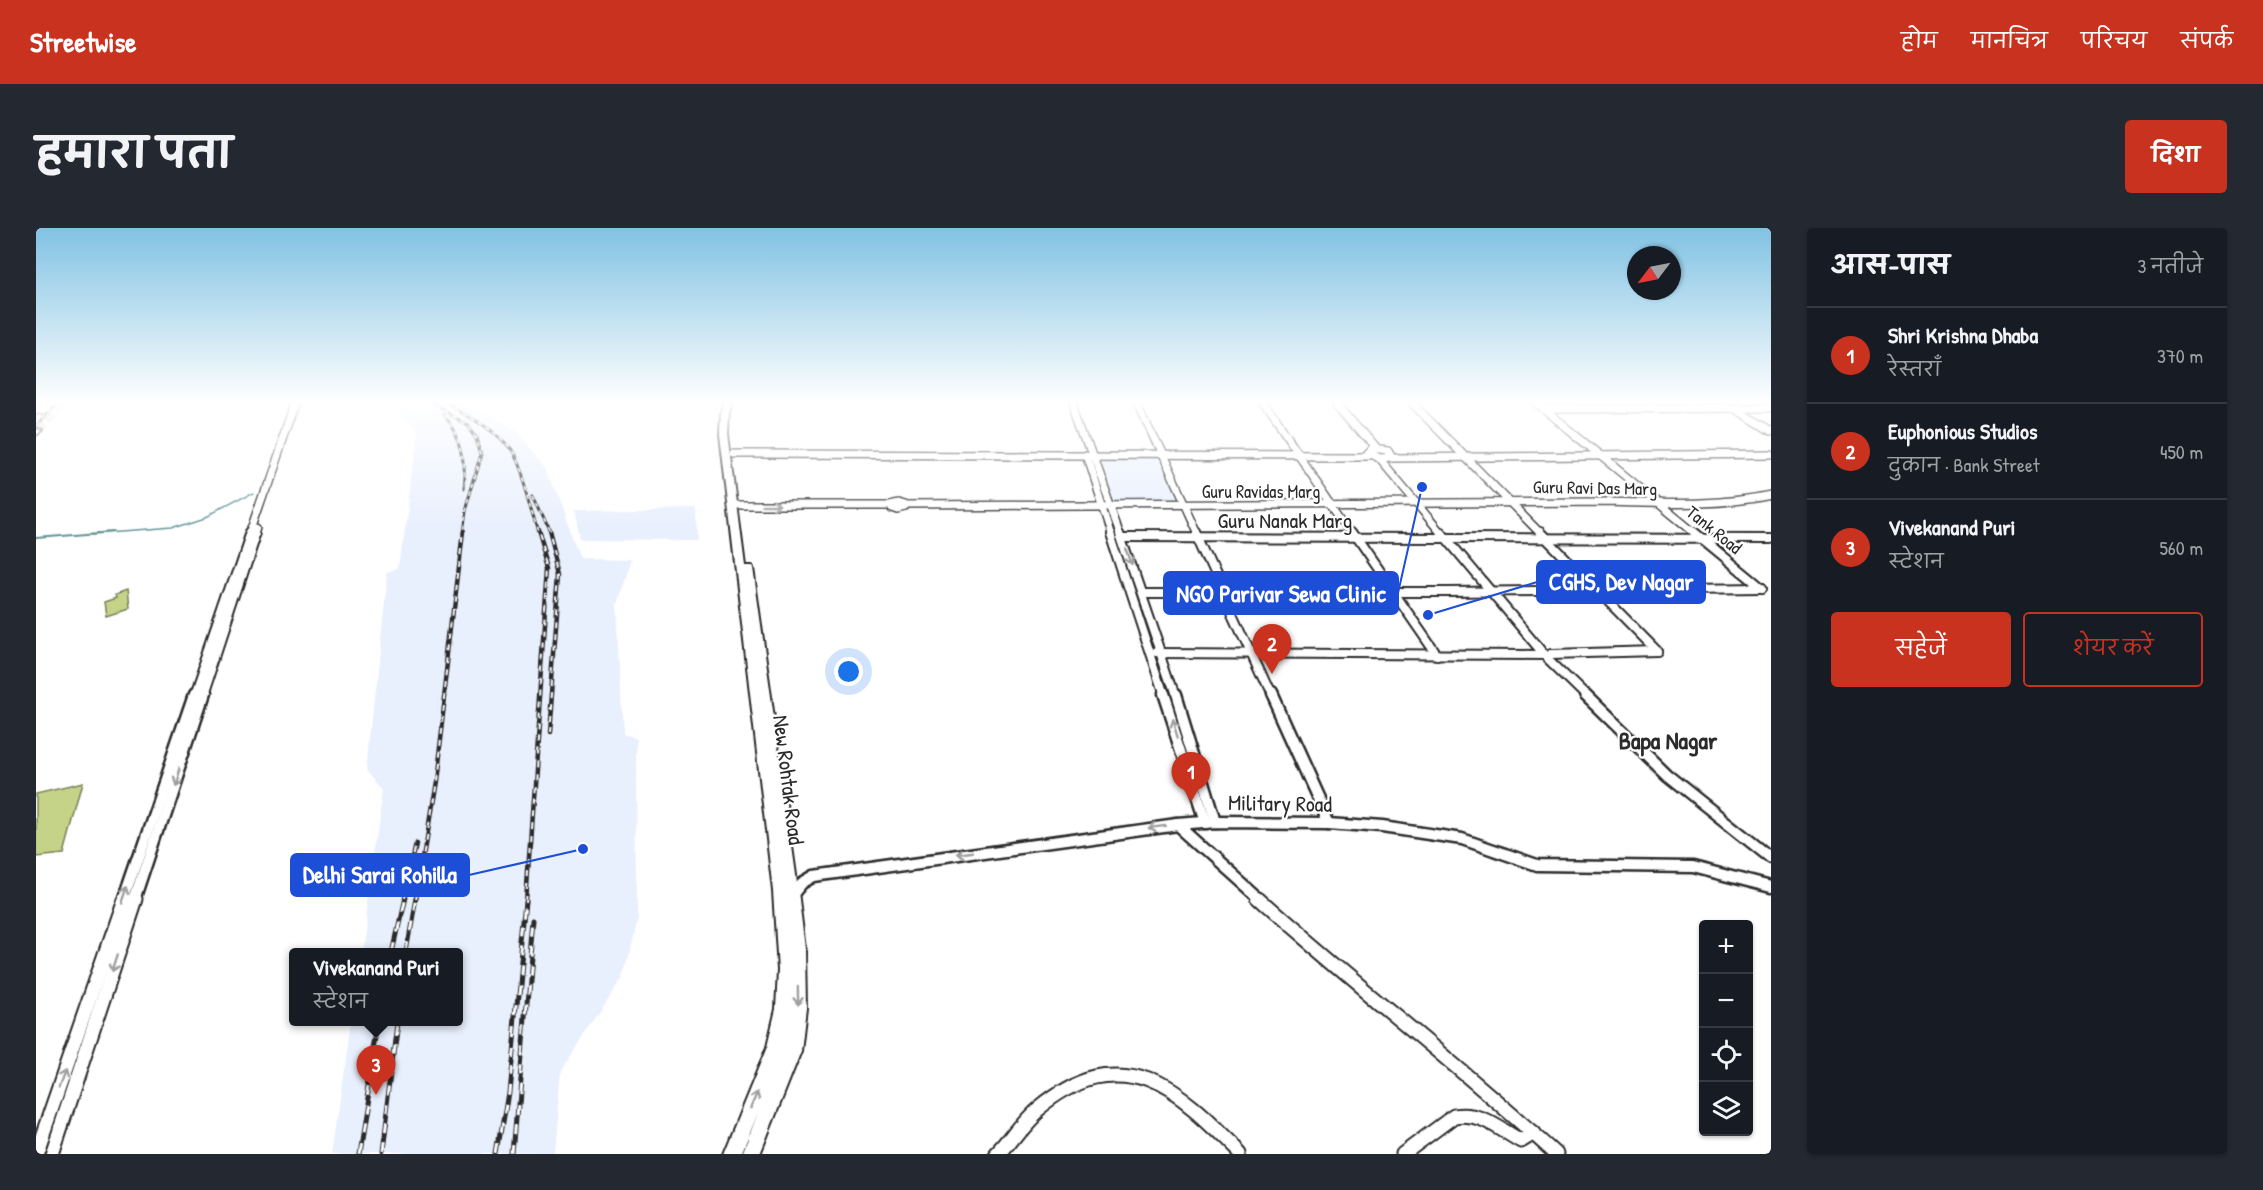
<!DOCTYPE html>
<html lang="hi">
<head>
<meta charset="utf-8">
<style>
  body { margin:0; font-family:"Patrick Hand","Playpen Sans Deva",sans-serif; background:#242831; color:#f1f3f6 }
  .controls { position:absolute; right:18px; bottom:18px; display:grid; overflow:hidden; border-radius:6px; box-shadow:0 2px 4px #0004 }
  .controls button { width:54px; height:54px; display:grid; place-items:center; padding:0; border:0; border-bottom:2px solid #363941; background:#171b24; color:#f1f3f6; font:30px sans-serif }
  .compass { position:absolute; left:1591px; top:18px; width:54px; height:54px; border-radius:50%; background:#171b24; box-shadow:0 2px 4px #0004; rotate:238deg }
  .you { position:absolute; left:813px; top:444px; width:21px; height:21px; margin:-15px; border:4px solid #fff; border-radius:50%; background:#1a73e8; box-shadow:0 0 0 9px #1a73e833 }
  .badge { display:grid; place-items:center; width:39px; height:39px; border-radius:50%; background:#c8321e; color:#fff; font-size:20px; font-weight:700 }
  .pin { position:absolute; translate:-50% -50px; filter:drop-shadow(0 2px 3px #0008) }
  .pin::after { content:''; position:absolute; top:32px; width:21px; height:18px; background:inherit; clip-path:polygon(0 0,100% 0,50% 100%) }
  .popup { position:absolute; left:253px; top:720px; width:174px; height:78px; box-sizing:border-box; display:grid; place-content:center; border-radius:6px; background:#171b24; filter:drop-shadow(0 2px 4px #0005); font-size:20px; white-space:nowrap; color:#9ea1a6 }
  .popup b { font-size:22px; color:#f1f3f6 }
  .popup::after { content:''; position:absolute; left:50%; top:100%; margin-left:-12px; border:12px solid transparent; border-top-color:#171b24 }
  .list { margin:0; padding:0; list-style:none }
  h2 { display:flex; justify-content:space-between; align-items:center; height:78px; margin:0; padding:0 24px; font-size:26px }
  h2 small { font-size:20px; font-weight:400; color:#9ea1a6 }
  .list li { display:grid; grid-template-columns:39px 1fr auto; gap:18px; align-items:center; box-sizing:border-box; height:96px; padding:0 24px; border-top:2px solid #363941 }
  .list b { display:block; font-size:22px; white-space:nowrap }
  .list p { margin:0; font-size:20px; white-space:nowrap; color:#9ea1a6 }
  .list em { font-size:20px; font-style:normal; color:#9ea1a6 }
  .actions { display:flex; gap:12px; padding:18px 24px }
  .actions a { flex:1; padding:14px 0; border:2px solid #c8321e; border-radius:6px; text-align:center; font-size:21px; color:#c8321e }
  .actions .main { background:#c8321e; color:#fff }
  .icon { flex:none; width:33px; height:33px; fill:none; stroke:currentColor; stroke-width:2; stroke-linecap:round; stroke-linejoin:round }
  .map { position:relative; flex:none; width:1735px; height:926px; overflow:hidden; border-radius:6px }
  header { display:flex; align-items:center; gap:36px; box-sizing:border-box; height:84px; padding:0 30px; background:#c8321e; color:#fff }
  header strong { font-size:28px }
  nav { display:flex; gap:33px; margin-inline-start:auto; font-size:21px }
  .intro { display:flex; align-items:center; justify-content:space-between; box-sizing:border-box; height:144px; padding:0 36px }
  h1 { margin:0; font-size:42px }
  .button { padding:15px 27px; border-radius:6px; background:#c8321e; color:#fff; font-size:21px; font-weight:700 }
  main { display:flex; gap:36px; padding:0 36px }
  aside { flex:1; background:#171b24; border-radius:6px; box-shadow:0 2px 4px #0004 }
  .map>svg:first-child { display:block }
</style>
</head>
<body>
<header>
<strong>Streetwise</strong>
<nav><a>होम</a><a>मानचित्र</a><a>परिचय</a><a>संपर्क</a></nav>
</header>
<div class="intro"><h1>हमारा पता</h1><a class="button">दिशा</a></div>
<main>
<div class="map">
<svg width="1735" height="926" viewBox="0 0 1735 926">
  <rect width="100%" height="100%" fill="#fff"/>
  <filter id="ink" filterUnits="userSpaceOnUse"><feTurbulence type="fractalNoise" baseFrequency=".0167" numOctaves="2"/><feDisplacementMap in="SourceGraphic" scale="12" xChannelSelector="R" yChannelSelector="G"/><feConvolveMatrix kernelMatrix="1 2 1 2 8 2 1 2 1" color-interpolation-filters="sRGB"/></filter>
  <g filter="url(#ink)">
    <g fill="#e8effd">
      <path d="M 355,175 L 430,175 L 479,204 L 511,239 L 544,331 L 594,332 L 581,377 L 587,505 L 600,509 L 601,690 L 588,748 L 524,844 L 517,926 L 296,926 L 315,794 L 422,794 L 422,724 L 325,724 L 348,560 L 331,541 L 351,344 L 364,341 L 381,206 Z"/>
      <path d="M 1056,226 L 1123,226 L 1146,277 L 1074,277 Z"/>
      <path d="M 660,281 L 661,312 L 544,311 L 538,283 Z"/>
    </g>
    <g fill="#c4d387" stroke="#787f59" stroke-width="1.5">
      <path d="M 90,363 L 92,381 L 70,388 L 68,374 L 80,370 L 79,367 Z"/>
      <path d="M 47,555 L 28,626 L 0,629 L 0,566 Z"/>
    </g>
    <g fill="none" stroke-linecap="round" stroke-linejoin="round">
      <path stroke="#629395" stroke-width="1.5" d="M 57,306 L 137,300 L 171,289 L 218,264"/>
      <path stroke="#629395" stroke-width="2" d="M 0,310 L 77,304"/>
      <path stroke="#d5d5d5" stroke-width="9" stroke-dasharray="9 4.5" stroke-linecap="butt" d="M 2,203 L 29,175"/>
      <g stroke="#2b2b2b" stroke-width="10">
        <g id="minor-far3">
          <path d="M 1038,175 L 1085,306"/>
          <path d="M 1101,175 L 1161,306"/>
          <path d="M 1227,175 L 1317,306"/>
          <path d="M 1301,175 L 1339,220"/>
          <path d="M 1376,175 L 1505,306"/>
          <path d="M 1500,175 L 1660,306"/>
          <path d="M 1508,181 L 1735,180"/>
          <path d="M 1700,181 L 1735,203"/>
          <path d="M 1334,221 L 1352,223 L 1356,230 L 1343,231 L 1330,225 Z"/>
          <path d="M 698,226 L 1333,228"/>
          <path d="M 1049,226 L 1075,306"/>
          <path d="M 1356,230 L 1735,226"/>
          <path d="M 1343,231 L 1406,306"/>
          <path d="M 863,275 L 870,277 L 870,280 L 862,282 L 856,280 L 857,276 Z"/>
          <path d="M 696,277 L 856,277"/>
          <path d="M 871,278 L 1567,274 C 1624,275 1679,279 1735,267"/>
          <path d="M 214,306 L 259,175"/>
          <path d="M 220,306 L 222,299"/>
        </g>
      </g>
      <g stroke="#2b2b2b" stroke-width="12">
        <g id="minor-far2">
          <path d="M 1074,304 L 1128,469"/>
          <path d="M 1084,304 L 1140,469"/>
          <path d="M 1160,304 L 1235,469"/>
          <path d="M 1316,304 L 1401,427"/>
          <path d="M 1405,304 L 1511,430 L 1551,469"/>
          <path d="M 1504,304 L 1621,423"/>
          <path d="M 1658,304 L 1726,360"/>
          <path d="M 1087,309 L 1735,311"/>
          <path d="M 1106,364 L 1413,364 L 1726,360"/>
          <path d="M 1121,425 L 1508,427"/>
          <path d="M 1515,426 L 1621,423"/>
          <path d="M 158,469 L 214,304"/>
          <path d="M 166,469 L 220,304"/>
        </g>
      </g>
      <g stroke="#2b2b2b" stroke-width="15">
        <g id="minor-far1">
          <path d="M 1127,467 L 1169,595"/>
          <path d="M 1140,467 L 1179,594"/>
          <path d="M 1235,467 L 1293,595"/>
          <path d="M 1549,467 L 1631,547 L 1735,630"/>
          <path d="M 1142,597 L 1225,672"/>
          <path d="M 755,668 L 766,655 L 778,648 L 1142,597 L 1179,594 L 1293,595 L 1346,599 L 1426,611 L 1501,637 L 1657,639 L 1735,659"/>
          <path d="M 88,672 L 158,467"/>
          <path d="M 99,672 L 167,467"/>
        </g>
      </g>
      <g stroke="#2b2b2b" stroke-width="17">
        <g id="minor">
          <path d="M 1223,671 C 1320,758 1424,838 1520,926"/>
          <path d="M 0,926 L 88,671"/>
          <path d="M 16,926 L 100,671"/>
          <path d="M 962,926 C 976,912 986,894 1002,881 C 1087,810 1141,862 1204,926"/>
          <path d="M 1367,926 L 1418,888 C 1444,883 1463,901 1485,913 L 1498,905"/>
        </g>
      </g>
      <g stroke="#2b2b2b" stroke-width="4">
        <g id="major">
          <path d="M 688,175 L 696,175 L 693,184 L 692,206 L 709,338 L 716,338 L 717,340 L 760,647 L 769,721 L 770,780 L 765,823 L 724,926 L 706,926 L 722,885 L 705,926 L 687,926 L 731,819 L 740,781 L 742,742 L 737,663 L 684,206 L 685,184 Z"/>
          <path d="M 2,187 L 9,189 L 0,196 L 0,189 Z"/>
          <path d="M 0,201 L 6,203 L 0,207 Z"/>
        </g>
      </g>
      <use href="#minor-far3" stroke="#fff" stroke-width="7"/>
      <use href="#minor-far2" stroke="#fff" stroke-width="8"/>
      <use href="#minor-far1" stroke="#fff" stroke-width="10"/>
      <use href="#minor" stroke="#fff" stroke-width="13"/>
      <use href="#major" fill="#fff" fill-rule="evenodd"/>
      <g stroke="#2b2b2b" stroke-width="3">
        <g id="rail-far2">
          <path d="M 393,175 L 432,194 L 441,206 L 446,224 L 429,283 L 426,306"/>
          <path d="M 411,175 C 434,187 467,206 478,230 C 489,253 495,282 502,306"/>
          <path d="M 409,187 C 430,208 431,233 428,261"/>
          <path d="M 0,198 L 22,175"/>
          <path d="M 497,267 L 514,306"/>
        </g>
      </g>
      <g stroke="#2b2b2b" stroke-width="4.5">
        <g id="rail-far1">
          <path d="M 512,507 L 524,346 L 513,304"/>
          <path d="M 366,672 L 379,615"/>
          <path d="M 379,672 L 398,554 L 427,304"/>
          <path d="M 490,672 L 513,340 L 502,304"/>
        </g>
      </g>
      <g stroke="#2b2b2b" stroke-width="5">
        <g id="rail">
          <path d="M 355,724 L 367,671"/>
          <path d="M 370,724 L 379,671"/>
          <path d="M 322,926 L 343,794"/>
          <path d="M 345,926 L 361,794"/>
          <path d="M 462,926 L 472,864 L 490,671"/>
          <path d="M 478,926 L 497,690"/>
        </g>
      </g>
      <use href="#rail-far2" stroke="#fff" stroke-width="1.5" stroke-dasharray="4.5" stroke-linecap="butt"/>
      <use href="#rail-far1" stroke="#fff" stroke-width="2" stroke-dasharray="6" stroke-linecap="butt"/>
      <use href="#rail" stroke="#fff" stroke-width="3" stroke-dasharray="10" stroke-linecap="butt"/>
    </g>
    <defs><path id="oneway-shaft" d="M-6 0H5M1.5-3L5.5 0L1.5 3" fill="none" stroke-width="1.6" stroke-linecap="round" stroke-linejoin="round" transform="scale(1.5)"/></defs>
    <g stroke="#a0a0a0">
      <use href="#oneway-shaft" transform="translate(735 277)"/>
      <use href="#oneway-shaft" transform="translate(1094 329) rotate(71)"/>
      <use href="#oneway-shaft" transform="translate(1139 499) rotate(-108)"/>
      <use href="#oneway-shaft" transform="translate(140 549) rotate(108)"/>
      <use href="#oneway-shaft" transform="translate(1121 599) rotate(173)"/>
      <use href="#oneway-shaft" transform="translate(928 626) rotate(172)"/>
      <use href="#oneway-shaft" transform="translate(89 666) rotate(-71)"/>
      <use href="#oneway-shaft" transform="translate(79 735) rotate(108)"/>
      <use href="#oneway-shaft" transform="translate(762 768) rotate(89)"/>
      <use href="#oneway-shaft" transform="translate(26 851) rotate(-69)"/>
      <use href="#oneway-shaft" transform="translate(718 872) rotate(-67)"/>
    </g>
  </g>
  <linearGradient id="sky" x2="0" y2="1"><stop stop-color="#81c2e3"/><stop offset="0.57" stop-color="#fff"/><stop offset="1" stop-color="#fff" stop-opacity="0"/></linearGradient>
  <rect width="1735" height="305" fill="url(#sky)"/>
  <g text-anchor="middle" stroke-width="4.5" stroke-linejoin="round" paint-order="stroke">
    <g font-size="18" fill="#2b2b2b" stroke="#fff">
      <text transform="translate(1559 260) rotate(1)" y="6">Guru Ravi Das Marg</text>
      <text x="1225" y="270">Guru Ravidas Marg</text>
      <text transform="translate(1678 302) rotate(39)" y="6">Tank Road</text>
    </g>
    <g font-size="22" fill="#2b2b2b" stroke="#fff">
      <text x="1249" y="300">Guru Nanak Marg</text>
      <text transform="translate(753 552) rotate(83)" y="8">New Rohtak Road</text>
      <text transform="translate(1244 575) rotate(1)" y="8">Military Road</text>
    </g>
    <g font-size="24" font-weight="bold" fill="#2b2b2b" stroke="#fff">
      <text x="1632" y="521">Bapa Nagar</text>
    </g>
  </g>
  <path fill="none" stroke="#1d4ed8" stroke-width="2" d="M1392 387L1501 354M1386 259L1362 365M547 621L433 647"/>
  <g fill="#1d4ed8" stroke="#fff" stroke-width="2">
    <circle cx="1392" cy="387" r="6"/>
    <circle cx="1386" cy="259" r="6"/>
    <circle cx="547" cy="621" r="6"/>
  </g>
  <g fill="#1d4ed8" stroke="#1d4ed8" stroke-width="2">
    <rect x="1501" y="333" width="168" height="42" rx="6"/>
    <rect x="1128" y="344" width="234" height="42" rx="6"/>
    <rect x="255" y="626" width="178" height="42" rx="6"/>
  </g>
  <g font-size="24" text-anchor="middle" font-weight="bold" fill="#fff">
    <text x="1585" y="362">CGHS, Dev Nagar</text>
    <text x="1245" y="374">NGO Parivar Sewa Clinic</text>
    <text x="344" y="655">Delhi Sarai Rohilla</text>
  </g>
</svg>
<div class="controls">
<button>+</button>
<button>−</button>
<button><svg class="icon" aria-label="locate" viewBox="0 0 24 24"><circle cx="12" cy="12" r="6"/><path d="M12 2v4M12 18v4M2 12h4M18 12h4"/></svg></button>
<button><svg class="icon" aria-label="layers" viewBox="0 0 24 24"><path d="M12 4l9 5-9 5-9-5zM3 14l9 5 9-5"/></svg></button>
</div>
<svg class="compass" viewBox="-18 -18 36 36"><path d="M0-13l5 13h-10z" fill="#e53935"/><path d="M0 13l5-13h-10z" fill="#9ea1a6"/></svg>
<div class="you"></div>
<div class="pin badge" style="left:1155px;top:574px">1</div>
<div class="pin badge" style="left:1236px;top:446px">2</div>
<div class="pin badge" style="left:340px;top:867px">3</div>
<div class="popup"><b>Vivekanand Puri</b>स्टेशन</div>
</div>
<aside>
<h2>आस-पास<small>3 नतीजे</small></h2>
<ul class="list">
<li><span class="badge">1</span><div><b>Shri Krishna Dhaba</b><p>रेस्तराँ</p></div><em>370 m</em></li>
<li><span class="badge">2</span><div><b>Euphonious Studios</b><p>दुकान · Bank Street</p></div><em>450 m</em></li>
<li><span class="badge">3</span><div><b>Vivekanand Puri</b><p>स्टेशन</p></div><em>560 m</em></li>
</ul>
<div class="actions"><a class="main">सहेजें</a><a>शेयर करें</a></div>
</aside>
</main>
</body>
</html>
